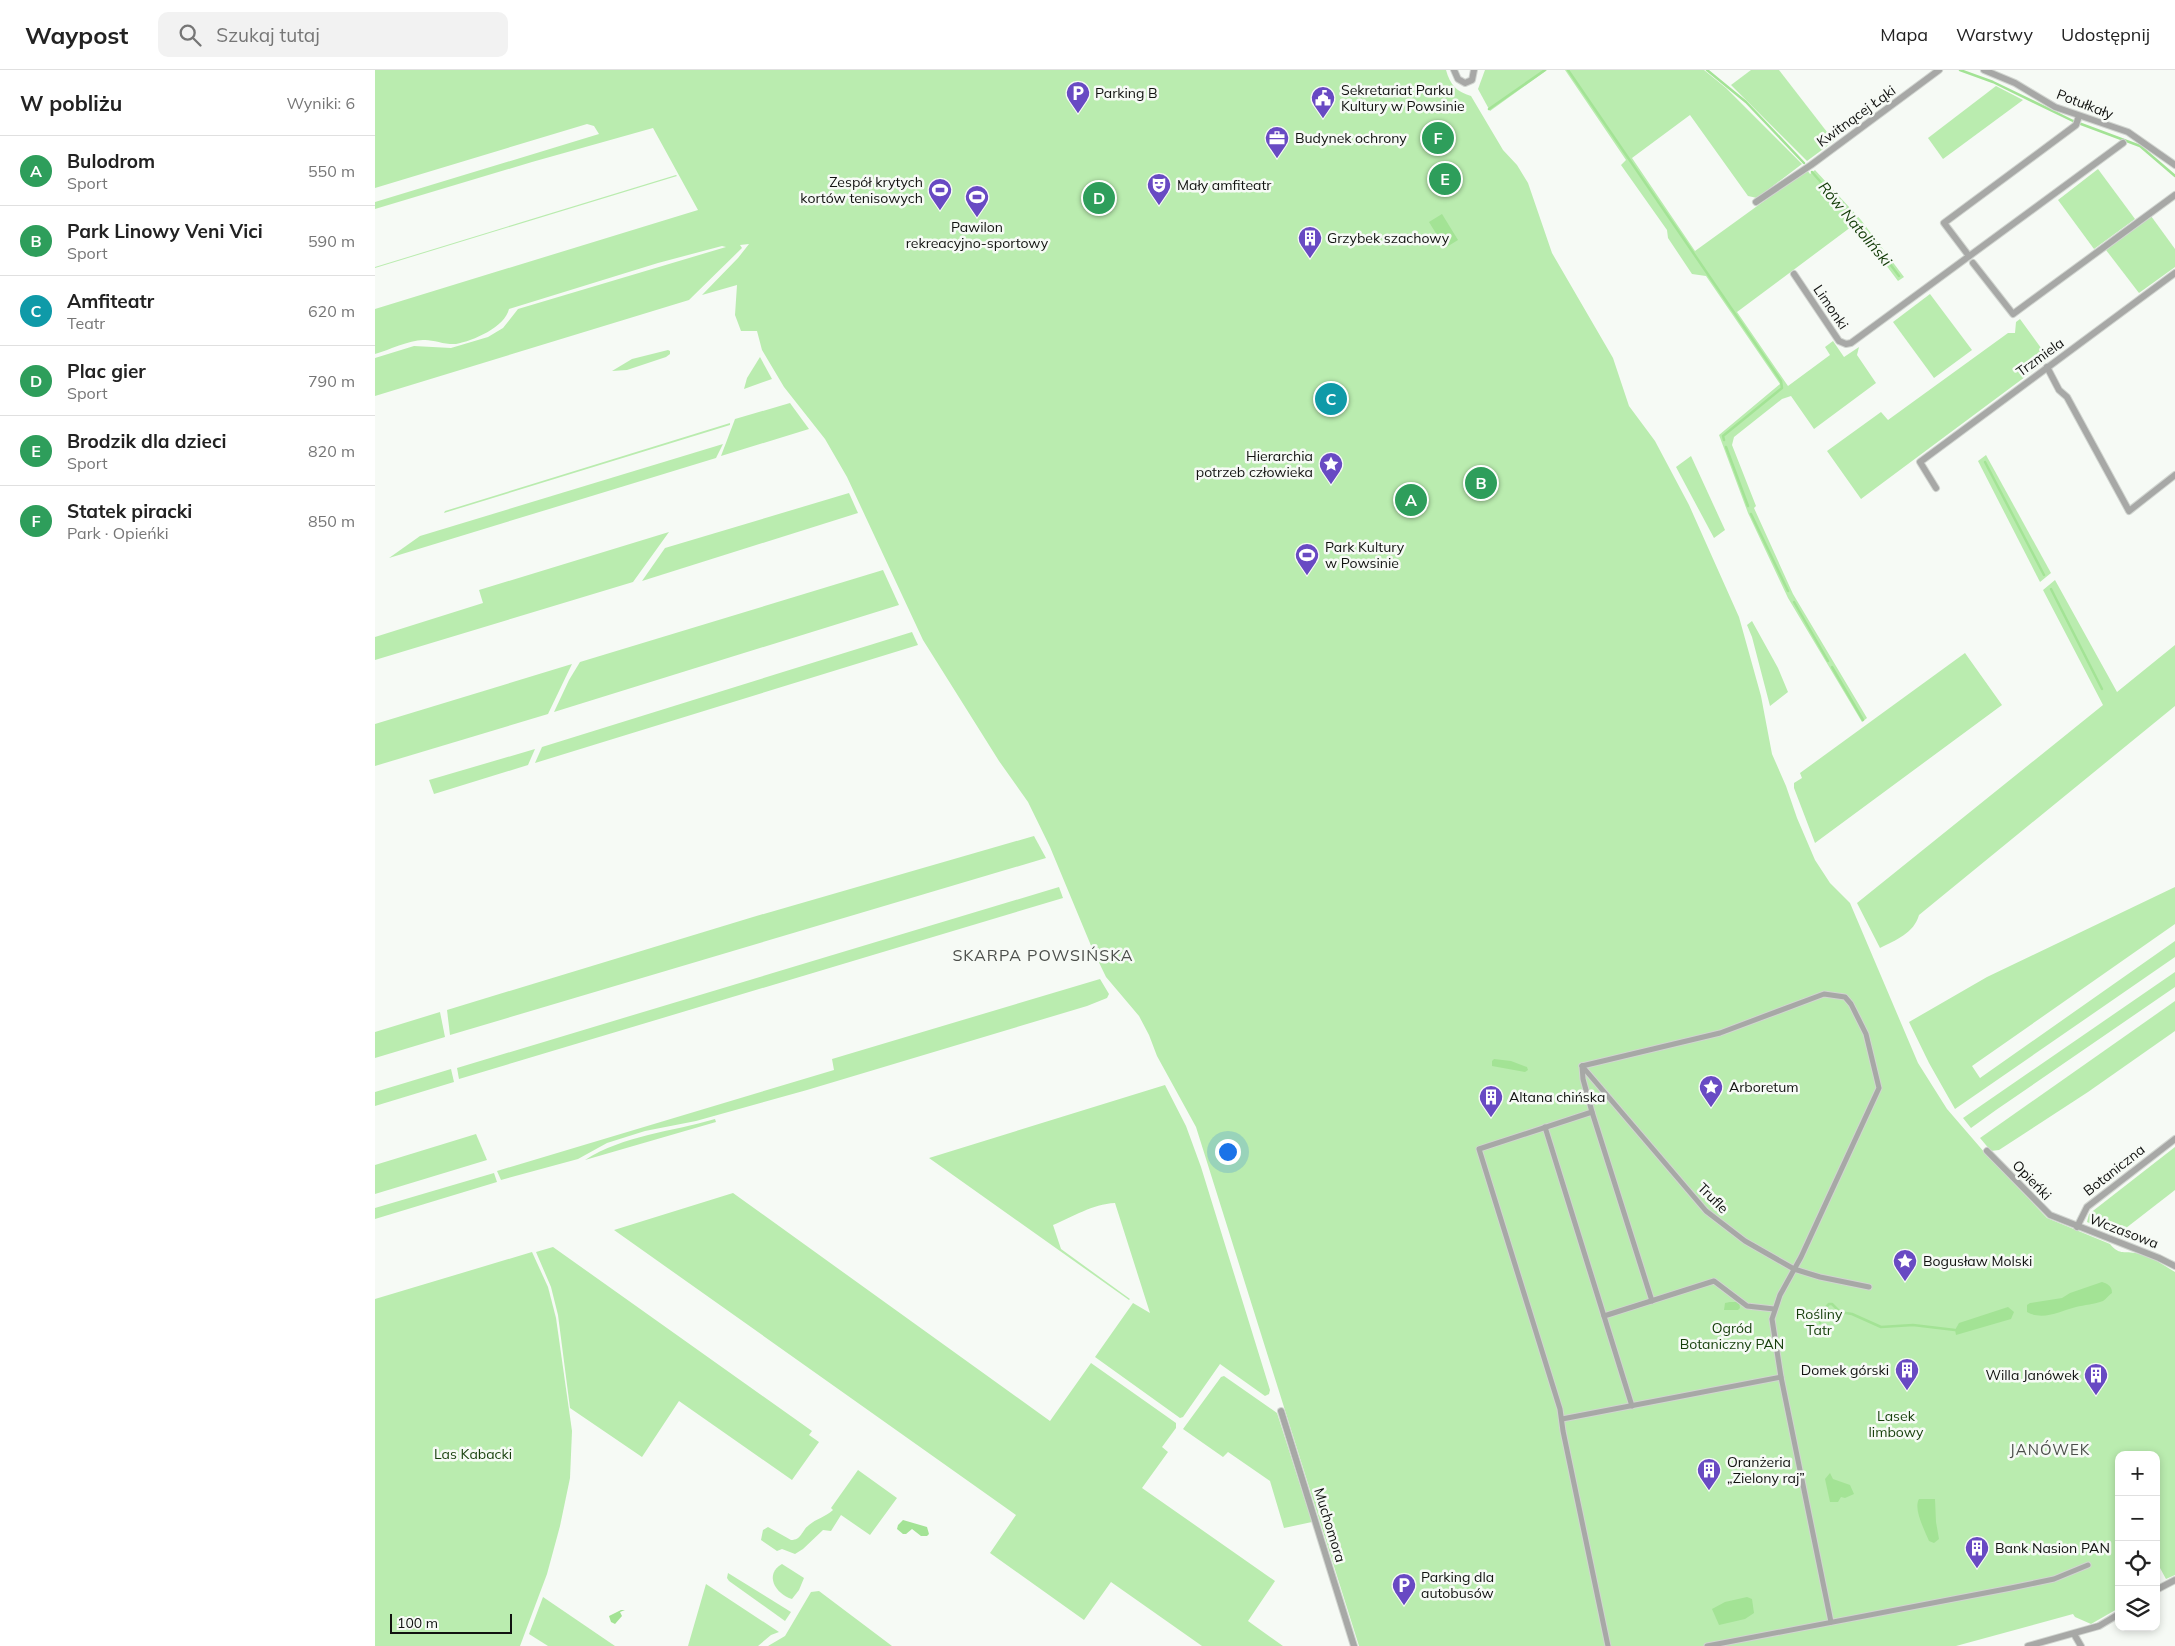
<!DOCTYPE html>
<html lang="pl">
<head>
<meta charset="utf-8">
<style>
  body { margin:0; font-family:Mulish,sans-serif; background:#f2f2f2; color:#222 }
  .controls { position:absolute; right:15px; bottom:15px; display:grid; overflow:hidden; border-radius:10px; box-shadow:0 2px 8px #0003 }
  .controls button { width:45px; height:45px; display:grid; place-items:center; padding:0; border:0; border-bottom:1px solid #e0e0e0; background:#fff; color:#222; font:25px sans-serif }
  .scale { position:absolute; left:15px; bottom:12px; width:122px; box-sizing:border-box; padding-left:5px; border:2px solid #111210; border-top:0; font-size:14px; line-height:18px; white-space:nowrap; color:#111210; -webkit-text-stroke:4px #f6faf5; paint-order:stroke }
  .you { position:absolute; left:852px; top:1081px; width:18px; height:18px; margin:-12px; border:4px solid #fff; border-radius:50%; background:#1a73e8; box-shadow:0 0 0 8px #1a73e833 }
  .badge { display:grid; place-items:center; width:32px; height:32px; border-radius:50%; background:#d93025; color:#fff; font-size:16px; font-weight:700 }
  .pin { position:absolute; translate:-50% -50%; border:2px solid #fff; box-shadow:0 1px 5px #0006 }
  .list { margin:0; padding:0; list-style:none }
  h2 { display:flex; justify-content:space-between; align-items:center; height:65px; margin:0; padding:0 20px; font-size:21px }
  h2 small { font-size:16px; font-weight:400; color:#767676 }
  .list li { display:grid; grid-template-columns:32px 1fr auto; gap:15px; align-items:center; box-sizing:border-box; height:70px; padding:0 20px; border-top:1px solid #e0e0e0 }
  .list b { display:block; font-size:19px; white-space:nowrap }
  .list p { margin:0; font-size:16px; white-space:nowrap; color:#767676 }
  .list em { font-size:16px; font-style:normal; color:#767676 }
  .icon { flex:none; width:28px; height:28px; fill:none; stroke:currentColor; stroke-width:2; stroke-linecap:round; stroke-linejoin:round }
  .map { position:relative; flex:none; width:1800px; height:1576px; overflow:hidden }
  header { display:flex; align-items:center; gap:30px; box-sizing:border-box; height:70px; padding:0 25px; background:#fff; border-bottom:1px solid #e0e0e0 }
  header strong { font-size:24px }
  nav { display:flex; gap:28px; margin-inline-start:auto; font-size:18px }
  .search { width:350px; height:45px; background:#f2f2f2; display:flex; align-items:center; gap:12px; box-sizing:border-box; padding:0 18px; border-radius:10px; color:#767676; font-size:19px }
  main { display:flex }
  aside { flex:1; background:#fff }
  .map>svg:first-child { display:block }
</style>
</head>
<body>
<header>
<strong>Waypost</strong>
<div class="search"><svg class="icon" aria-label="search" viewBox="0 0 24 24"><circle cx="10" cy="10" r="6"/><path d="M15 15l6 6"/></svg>Szukaj tutaj</div>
<nav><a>Mapa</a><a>Warstwy</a><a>Udostępnij</a></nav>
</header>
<main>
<aside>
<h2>W pobliżu<small>Wyniki: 6</small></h2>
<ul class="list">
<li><span class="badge" style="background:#2e9e5b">A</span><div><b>Bulodrom</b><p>Sport</p></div><em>550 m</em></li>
<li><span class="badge" style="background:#2e9e5b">B</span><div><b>Park Linowy Veni Vici</b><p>Sport</p></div><em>590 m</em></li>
<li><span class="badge" style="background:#0f9aa8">C</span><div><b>Amfiteatr</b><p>Teatr</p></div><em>620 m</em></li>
<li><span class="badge" style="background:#2e9e5b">D</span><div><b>Plac gier</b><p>Sport</p></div><em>790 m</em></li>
<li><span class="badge" style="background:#2e9e5b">E</span><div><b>Brodzik dla dzieci</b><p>Sport</p></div><em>820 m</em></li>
<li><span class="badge" style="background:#2e9e5b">F</span><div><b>Statek piracki</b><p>Park · Opieńki</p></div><em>850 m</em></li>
</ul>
</aside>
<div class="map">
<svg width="1800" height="1576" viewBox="0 0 1800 1576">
  <rect width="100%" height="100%" fill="#f6faf5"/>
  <g fill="#baecaf">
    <path d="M 0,0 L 1071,0 C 1075,15 1082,22 1096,26 L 1128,80 L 1142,95 L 1153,113 L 1177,183 L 1238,288 L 1254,336 L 1280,371 L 1314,435 L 1364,547 L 1386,626 L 1397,684 L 1411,716 L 1422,748 L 1440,790 L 1455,813 L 1475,833 L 1543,993 L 1572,1039 L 1610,1083 L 1672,1148 L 1735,1174 C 1744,1185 1748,1181 1760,1183 C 1774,1184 1788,1195 1800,1202 L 1800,1505 L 1791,1509 L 1785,1498 L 1781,1499 L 1781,1385 L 1744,1385 L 1744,1538 L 1716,1554 L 1700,1547 L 1698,1544 L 1581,1576 L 984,1576 L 821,1057 L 782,986 L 774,965 L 764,946 L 731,907 L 717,878 L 675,777 L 653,732 L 624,691 L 548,570 L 472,407 L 450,369 L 409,317 L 387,280 L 382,261 L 366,261 L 360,245 L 362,215 L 327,225 L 363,188 L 374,174 L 365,175 L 367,178 L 314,230 L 0,326 L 0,288 L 39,276 L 76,278 L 113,267 L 128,258 L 143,239 L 351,177 L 347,176 L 283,193 L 134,239 C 130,257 98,271 81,274 C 70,275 57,269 48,270 C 34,270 14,280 0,284 L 0,239 L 323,140 L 278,58 L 157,92 L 0,139 L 0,132 L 224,64 L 219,56 L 212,54 L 0,118 Z"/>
    <path d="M 1110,0 L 1172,0 L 1115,41 L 1103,19 Z"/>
    <path d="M 1190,0 L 1329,0 L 1351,18 L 1427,94 L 1382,128 L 1373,126 L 1315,45 L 1257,88 L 1320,181 L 1432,100 L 1435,104 L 1440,100 L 1486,150 L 1529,207 L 1523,211 L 1480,154 L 1362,242 L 1413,316 L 1455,285 L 1450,277 L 1458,271 L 1469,287 L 1484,277 L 1482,285 L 1501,313 L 1439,359 L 1416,326 L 1407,329 L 1359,367 L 1357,375 L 1381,436 L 1379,438 L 1418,524 L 1492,648 L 1487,652 L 1413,528 L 1373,443 L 1344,365 L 1405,314 L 1331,206 L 1317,204 L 1293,168 L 1292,160 L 1246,95 L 1251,90 Z"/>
    <path d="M 1376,0 L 1404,0 L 1459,71 L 1432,91 L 1356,15 Z"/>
    <path d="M 1621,16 L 1648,30 L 1568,89 L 1553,68 Z"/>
    <path d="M 1723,99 L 1760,149 L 1719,179 L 1683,130 Z"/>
    <path d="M 301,105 L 302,106 L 0,198 L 0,197 Z"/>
    <path d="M 1776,146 L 1800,179 L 1800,197 L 1764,223 L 1731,180 Z"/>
    <path d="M 1555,224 L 1597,280 L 1559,308 L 1518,252 Z"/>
    <path d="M 1645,249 L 1674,289 L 1486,429 L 1452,381 L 1506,342 L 1513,350 L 1633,263 L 1640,263 L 1641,252 Z"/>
    <path d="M 293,280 L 295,281 L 295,284 L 291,287 L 252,300 L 237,301 L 257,289 Z"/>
    <path d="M 385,287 L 397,309 L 369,319 L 372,308 Z"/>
    <path d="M 415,333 L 434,359 L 346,386 L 360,349 Z"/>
    <path d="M 355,353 L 355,355 L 69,443 L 70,441 Z"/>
    <path d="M 348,374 L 341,388 L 14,488 L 45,466 Z"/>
    <path d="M 1611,385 L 1676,503 L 1665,512 L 1603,391 Z"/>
    <path d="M 1316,386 L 1350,460 L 1339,468 L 1301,397 Z"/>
    <path d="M 474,423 L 483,443 L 267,511 L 290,478 Z"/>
    <path d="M 294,462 L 258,512 L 0,590 L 0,567 L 108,533 L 104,520 Z"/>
    <path d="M 508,500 L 524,535 L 179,642 L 194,610 L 205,592 Z"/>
    <path d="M 1680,510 L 1742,622 L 1800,575 L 1800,636 L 1544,845 C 1539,863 1521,870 1505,878 L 1482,833 L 1728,635 L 1668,520 Z"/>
    <path d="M 1377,551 L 1403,598 L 1413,622 L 1395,636 L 1377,567 L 1372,555 Z"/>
    <path d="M 537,562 L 543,575 L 160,693 L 167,677 Z"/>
    <path d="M 1590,583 L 1627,635 L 1440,773 L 1419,718 L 1419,713 L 1427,708 L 1425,703 Z"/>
    <path d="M 197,594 L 173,644 L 0,696 L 0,654 Z"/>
    <path d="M 160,679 L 153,695 L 59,724 L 54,710 Z"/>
    <path d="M 659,766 L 671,788 L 75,965 L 72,940 L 378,847 Z"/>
    <path d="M 684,817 L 688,828 L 84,1009 L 82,998 Z"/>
    <path d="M 1800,817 L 1800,854 L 1597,996 L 1605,1008 L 1800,871 L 1800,887 L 1580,1039 L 1554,993 L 1534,952 L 1612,907 Z"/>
    <path d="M 1800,902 L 1800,917 L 1621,1040 L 1596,1058 L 1588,1048 Z"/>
    <path d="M 725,909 L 734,924 L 732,928 L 712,936 L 432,1020 L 321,1051 L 270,1061 L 232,1073 L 203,1089 L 126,1110 L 122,1101 L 459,1000 L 457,989 Z"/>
    <path d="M 1800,931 L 1800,961 L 1713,1022 L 1624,1080 L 1616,1081 L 1605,1068 Z"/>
    <path d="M 65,942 L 70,967 L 0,988 L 0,962 Z"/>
    <path d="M 76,999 L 79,1012 L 0,1036 L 0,1022 Z"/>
    <path d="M 790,1015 L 811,1056 L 826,1097 L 895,1320 L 894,1324 L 890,1326 L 845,1294 L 808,1347 L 805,1348 L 720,1287 L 758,1233 L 775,1243 L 740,1133 C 717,1134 698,1147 678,1155 L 686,1179 L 755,1229 L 754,1230 L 554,1088 Z"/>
    <path d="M 340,1049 L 341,1052 L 210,1090 C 249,1065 296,1062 340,1049 Z"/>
    <path d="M 101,1064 L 112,1090 L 0,1124 L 0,1095 Z"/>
    <path d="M 1800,1077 L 1800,1120 L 1742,1165 L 1712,1152 L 1714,1144 Z"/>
    <path d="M 119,1103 L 122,1112 L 0,1149 L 0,1138 Z"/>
    <path d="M 358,1123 L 675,1351 L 716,1293 L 801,1353 L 801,1358 L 787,1377 L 793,1382 L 767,1418 L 900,1511 L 873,1551 L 908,1576 L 827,1576 L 736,1512 L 709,1550 L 615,1483 L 641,1445 L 239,1160 Z"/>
    <path d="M 178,1177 L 437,1361 L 434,1365 L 444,1372 L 417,1410 L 304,1331 L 267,1387 L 195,1338 L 183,1245 L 176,1217 L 161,1182 Z"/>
    <path d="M 157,1182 L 173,1217 L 181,1248 L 197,1361 L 195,1408 L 185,1456 L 172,1504 L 145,1576 L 0,1576 L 0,1229 Z"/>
    <path d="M 849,1306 L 902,1343 L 937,1452 L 909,1458 L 895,1411 L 853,1382 L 848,1387 L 808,1359 L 846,1307 Z"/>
    <path d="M 483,1400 L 522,1428 L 495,1465 L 466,1445 L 456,1461 L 448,1460 L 428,1479 L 420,1484 L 407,1479 L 402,1481 L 386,1470 L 388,1460 L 393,1457 L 416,1470 C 427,1470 426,1461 434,1455 C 441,1449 450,1447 458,1440 L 456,1438 Z"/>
    <path d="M 407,1494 L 429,1508 L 424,1520 L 417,1529 C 400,1524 389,1504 407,1494 Z"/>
    <path d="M 353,1503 L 416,1542 L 410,1551 L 354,1511 L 352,1508 Z"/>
    <path d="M 331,1514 L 404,1562 L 396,1565 L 383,1576 L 313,1576 Z"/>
    <path d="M 444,1521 L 517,1576 L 393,1576 L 410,1566 L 436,1522 Z"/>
    <path d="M 168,1527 L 240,1576 L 173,1576 L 154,1564 Z"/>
  </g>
  <g fill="#a3e395">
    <path d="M 1067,97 L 1081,113 L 1073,120 L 1059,104 Z"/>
    <path d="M 1067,144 L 1083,170 L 1070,178 L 1054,152 Z"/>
    <path d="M 1119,989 L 1136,991 L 1152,997 L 1153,1000 L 1150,1002 L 1117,996 L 1117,991 Z"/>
    <path d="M 1727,1212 C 1733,1214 1737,1216 1737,1223 C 1734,1225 1731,1229 1728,1231 C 1720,1234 1709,1235 1701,1237 C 1685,1241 1668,1251 1652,1242 L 1652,1235 L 1655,1233 L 1687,1228 L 1695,1223 Z"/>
    <path d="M 1355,1232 L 1364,1232 L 1365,1238 L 1363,1240 L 1349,1240 L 1350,1233 Z"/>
    <path d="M 1633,1237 L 1639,1242 L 1636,1249 L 1581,1265 L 1580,1260 L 1584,1253 Z"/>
    <path d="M 1455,1403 L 1458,1409 L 1475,1415 L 1479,1424 L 1470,1428 L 1466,1427 L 1463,1432 L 1455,1432 L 1450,1409 Z"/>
    <path d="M 1544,1429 L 1560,1429 L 1561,1452 L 1564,1469 L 1559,1473 L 1554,1471 C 1550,1461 1538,1439 1544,1429 Z"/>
    <path d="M 528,1450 L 552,1457 L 554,1464 L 552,1466 L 546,1466 L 537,1459 L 531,1464 L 528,1464 L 522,1459 L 523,1455 Z"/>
    <path d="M 1372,1527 L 1377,1529 L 1379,1543 L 1370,1549 L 1344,1555 L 1337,1539 L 1350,1532 Z"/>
    <path d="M 246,1540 L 250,1540 L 245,1542 L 247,1546 L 240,1554 L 236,1552 L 234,1546 Z"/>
  </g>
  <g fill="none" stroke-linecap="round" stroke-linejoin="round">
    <g stroke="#a3e395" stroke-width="2.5">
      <path d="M 1193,0 L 1406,311 L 1407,318 L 1348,366 L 1349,370"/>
      <path d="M 1332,0 L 1371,32 L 1429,93"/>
      <path d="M 1585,0 L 1618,12 L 1698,51 L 1765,76 L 1800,106"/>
      <path d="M 1114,39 L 1170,0"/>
      <path d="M 1437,102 L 1500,174 L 1524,206"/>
      <path d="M 1351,377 L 1373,436"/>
      <path d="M 1610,392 L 1669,505"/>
      <path d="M 1376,444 L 1413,521"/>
      <path d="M 1676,519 L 1727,619"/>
      <path d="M 1419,532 L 1453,591"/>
      <path d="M 1457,597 L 1488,650"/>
      <path d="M 1445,1253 C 1445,1244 1448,1240 1454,1234 L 1457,1234 L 1465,1242 L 1477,1244 L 1506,1257 L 1538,1255 L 1580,1260"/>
    </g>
    <g stroke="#d1d5d0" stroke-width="7">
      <g id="pedestrian">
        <path d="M 1207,996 L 1345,963 L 1449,924 L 1470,927 L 1476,934 L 1491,964 L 1504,1018 L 1426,1187 L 1405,1225 L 1397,1249 L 1406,1307 L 1456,1552"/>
        <path d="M 1207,996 L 1331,1141 L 1370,1171 L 1419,1199 L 1445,1207 L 1494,1217"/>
        <path d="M 1207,996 L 1208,1009 L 1217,1042 L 1277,1231"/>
        <path d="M 1217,1042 L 1104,1079 L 1185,1339 L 1188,1361 L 1233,1576"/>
        <path d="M 1170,1057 L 1257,1336"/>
        <path d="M 1229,1246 L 1339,1211 L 1372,1236 L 1399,1239"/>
        <path d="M 1187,1349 L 1406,1307"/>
        <path d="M 1332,1576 L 1636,1518 L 1679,1509 L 1713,1495"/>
      </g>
    </g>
    <g stroke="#d1d5d0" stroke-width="8">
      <g id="minor">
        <path d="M 1079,0 L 1083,9 L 1090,13 L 1097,10 L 1099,0"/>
        <path d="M 1609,0 L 1640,13 L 1680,37 L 1753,62 L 1800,95"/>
        <path d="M 1381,132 L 1436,95 L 1564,0"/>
        <path d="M 1594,186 L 1569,153 L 1701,55 L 1704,46"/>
        <path d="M 1598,193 L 1638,244 L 1800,125"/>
        <path d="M 1419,204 L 1464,271 L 1471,274 L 1476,273 L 1748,73"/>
        <path d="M 1672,297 L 1684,320 L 1692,327 L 1754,441 L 1800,405"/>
        <path d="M 1561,418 L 1545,392 L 1800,203"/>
        <path d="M 1612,1081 L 1675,1145 L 1784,1188 L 1800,1196"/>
        <path d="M 1702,1157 L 1712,1137 L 1800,1069"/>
        <path d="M 906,1341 L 979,1576"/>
        <path d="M 1781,1520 L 1800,1510"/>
        <path d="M 1699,1564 L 1706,1576"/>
        <path d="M 1653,1576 L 1724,1556 L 1744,1544"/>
      </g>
    </g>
    <use href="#pedestrian" stroke="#a7a8a6" stroke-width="5"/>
    <use href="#minor" stroke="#a7a8a6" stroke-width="6"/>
  </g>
  <defs>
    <g id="parking-pin" transform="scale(1.25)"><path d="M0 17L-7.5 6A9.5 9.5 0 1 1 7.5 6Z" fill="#684ac3" stroke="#f6faf5"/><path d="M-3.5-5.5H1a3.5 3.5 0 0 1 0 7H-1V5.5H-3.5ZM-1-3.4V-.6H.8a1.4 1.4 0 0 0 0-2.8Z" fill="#fff"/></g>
    <g id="civic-pin" transform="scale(1.25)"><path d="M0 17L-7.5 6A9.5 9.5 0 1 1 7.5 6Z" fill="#684ac3" stroke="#f6faf5"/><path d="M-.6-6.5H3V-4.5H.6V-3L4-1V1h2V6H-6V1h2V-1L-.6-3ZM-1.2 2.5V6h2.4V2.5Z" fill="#fff"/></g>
    <g id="office-pin" transform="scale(1.25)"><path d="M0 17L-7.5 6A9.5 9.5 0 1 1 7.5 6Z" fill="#684ac3" stroke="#f6faf5"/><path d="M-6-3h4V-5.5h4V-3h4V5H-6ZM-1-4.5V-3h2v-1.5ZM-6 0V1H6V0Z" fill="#fff"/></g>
    <g id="theatre-pin" transform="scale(1.25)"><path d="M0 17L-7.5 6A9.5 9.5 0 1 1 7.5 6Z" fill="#684ac3" stroke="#f6faf5"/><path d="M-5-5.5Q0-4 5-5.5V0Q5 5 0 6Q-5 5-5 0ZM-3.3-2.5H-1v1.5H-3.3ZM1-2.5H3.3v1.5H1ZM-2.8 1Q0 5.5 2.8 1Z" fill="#fff"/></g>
    <g id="stadium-pin" transform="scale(1.25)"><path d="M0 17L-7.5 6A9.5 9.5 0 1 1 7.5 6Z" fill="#684ac3" stroke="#f6faf5"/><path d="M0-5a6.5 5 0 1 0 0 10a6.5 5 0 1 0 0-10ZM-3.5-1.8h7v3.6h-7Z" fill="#fff"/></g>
    <g id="building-pin" transform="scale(1.25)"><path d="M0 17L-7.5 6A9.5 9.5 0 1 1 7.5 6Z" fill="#684ac3" stroke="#f6faf5"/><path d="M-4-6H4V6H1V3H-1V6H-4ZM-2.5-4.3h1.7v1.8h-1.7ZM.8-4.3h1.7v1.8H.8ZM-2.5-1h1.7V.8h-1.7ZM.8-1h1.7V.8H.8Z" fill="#fff"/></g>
    <g id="sight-pin" transform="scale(1.25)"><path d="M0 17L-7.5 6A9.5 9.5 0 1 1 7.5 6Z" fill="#684ac3" stroke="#f6faf5"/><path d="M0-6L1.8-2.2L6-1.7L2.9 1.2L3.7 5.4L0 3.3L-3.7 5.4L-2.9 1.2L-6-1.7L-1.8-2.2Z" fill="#fff"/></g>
  </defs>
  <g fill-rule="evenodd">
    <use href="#parking-pin" x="703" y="23"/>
    <use href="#civic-pin" x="948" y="28"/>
    <use href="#office-pin" x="902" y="68"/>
    <use href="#theatre-pin" x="784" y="115"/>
    <use href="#stadium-pin" x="565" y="120"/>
    <use href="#stadium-pin" x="602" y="127"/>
    <use href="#building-pin" x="935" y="168"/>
    <use href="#sight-pin" x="956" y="394"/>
    <use href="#stadium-pin" x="932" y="485"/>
    <use href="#sight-pin" x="1336" y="1017"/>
    <use href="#building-pin" x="1116" y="1027"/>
    <use href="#sight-pin" x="1530" y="1191"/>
    <use href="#building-pin" x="1532" y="1300"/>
    <use href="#building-pin" x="1721" y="1305"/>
    <use href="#building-pin" x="1334" y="1400"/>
    <use href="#building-pin" x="1602" y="1478"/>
    <use href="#parking-pin" x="1029" y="1515"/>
  </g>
  <g text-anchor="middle" stroke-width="5" stroke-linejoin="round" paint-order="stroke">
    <g font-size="14" fill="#111210" stroke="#f6faf5" text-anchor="start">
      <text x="966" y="25">Sekretariat Parku<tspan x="966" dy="16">Kultury w Powsinie</tspan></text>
      <text x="720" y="28">Parking B</text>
      <text x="920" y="73">Budynek ochrony</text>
      <text x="548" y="117" text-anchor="end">Zespół krytych<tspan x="548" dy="16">kortów tenisowych</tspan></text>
      <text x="802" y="120">Mały amfiteatr</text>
      <text x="602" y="162" text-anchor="middle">Pawilon<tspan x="602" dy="16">rekreacyjno-sportowy</tspan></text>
      <text x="952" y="173">Grzybek szachowy</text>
      <text x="938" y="391" text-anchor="end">Hierarchia<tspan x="938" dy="16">potrzeb człowieka</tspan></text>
      <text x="950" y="482">Park Kultury<tspan x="950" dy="16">w Powsinie</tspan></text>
      <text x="1354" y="1022">Arboretum</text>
      <text x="1134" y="1032">Altana chińska</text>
      <text x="1548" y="1196">Bogusław Molski</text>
      <text x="1514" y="1305" text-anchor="end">Domek górski</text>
      <text x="1704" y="1310" text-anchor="end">Willa Janówek</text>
      <text x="1352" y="1397">Oranżeria<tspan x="1352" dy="16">„Zielony raj”</tspan></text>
      <text x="1620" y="1483">Bank Nasion PAN</text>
      <text x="1046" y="1512">Parking dla<tspan x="1046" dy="16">autobusów</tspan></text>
    </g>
    <g font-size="14" fill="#111210" stroke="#f6faf5">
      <text transform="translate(1710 34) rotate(21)" y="5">Potułkały</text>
      <text transform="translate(1481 46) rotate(-36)" y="5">Kwitnącej Łąki</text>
      <text transform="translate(1456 237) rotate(56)" y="5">Limonki</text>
      <text transform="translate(1665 287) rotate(-36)" y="5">Trzmiela</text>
      <text transform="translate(1739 1100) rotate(-38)" y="5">Botaniczna</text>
      <text transform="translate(1657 1110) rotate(46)" y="5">Opieńki</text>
      <text transform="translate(1338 1128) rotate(45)" y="5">Trufle</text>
      <text transform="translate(1749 1161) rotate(21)" y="5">Wczasowa</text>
      <text transform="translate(955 1455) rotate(73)" y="5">Muchomora</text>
    </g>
    <g font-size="14" fill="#153e0a" stroke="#f6faf5">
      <text x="1444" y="1249">Rośliny<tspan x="1444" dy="16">Tatr</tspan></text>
      <text x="1357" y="1263">Ogród<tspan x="1357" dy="16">Botaniczny PAN</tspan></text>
      <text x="1521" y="1351">Lasek<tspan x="1521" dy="16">limbowy</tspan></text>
      <text x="98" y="1389">Las Kabacki</text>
    </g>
    <g font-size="15" font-style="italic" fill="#103a05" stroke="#f6faf5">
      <text transform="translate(1480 154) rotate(50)" y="5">Rów Natoliński</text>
    </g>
    <g font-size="15" letter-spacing="1" fill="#4c4f4b" stroke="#f6faf5">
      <text x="1675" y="1385">JANÓWEK</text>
    </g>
    <g font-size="16" letter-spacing="1" fill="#4c4f4b" stroke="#f6faf5">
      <text x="668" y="891">SKARPA POWSIŃSKA</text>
    </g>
  </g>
</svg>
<div class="controls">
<button>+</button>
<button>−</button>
<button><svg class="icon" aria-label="locate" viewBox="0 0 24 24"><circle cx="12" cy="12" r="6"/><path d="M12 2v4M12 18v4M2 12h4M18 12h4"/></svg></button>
<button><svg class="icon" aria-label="layers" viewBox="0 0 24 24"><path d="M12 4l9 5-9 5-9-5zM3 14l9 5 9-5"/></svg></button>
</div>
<div class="scale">100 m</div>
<div class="you"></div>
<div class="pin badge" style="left:1036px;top:430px;background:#2e9e5b">A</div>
<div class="pin badge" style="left:1106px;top:413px;background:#2e9e5b">B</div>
<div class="pin badge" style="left:956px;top:329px;background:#0f9aa8">C</div>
<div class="pin badge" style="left:724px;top:128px;background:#2e9e5b">D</div>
<div class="pin badge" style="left:1070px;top:109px;background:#2e9e5b">E</div>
<div class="pin badge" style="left:1063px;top:68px;background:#2e9e5b">F</div>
</div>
</main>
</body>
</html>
